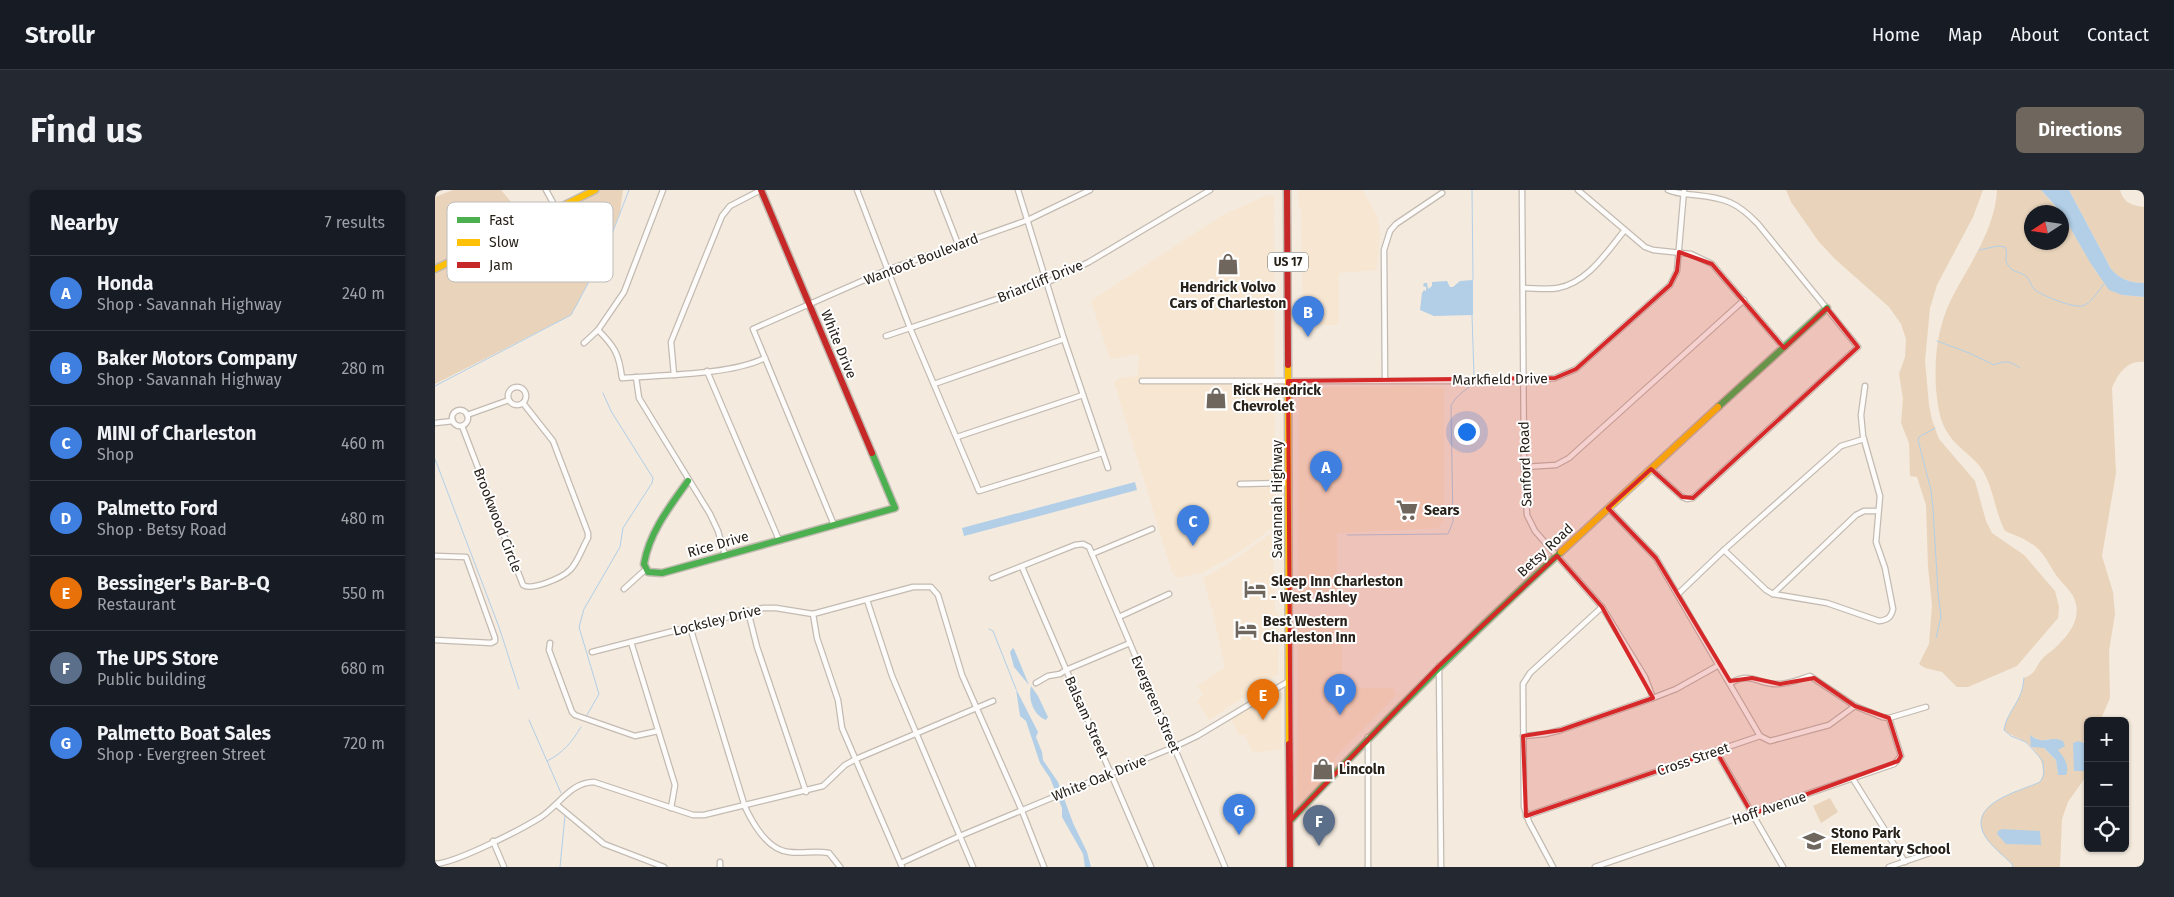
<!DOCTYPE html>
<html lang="en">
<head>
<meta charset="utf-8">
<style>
  body { margin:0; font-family:"Fira Sans",sans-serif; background:#242831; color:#f1f3f6 }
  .controls { position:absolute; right:15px; bottom:15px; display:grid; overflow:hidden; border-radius:8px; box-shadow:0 1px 4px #0004 }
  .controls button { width:45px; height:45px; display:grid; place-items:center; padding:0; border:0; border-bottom:1px solid #363941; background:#171b24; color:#f1f3f6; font:25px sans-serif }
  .compass { position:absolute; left:1589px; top:15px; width:45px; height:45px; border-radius:50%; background:#171b24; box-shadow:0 1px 4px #0004; rotate:258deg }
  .you { position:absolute; left:1031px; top:241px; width:18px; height:18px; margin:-12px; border:4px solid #fff; border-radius:50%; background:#1a73e8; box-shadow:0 0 0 8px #1a73e833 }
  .badge { display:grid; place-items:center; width:32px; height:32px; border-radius:50%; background:#6f675e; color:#fff; font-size:16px; font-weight:700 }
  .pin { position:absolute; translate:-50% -41px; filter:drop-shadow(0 1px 2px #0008) }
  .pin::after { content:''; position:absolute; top:26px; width:18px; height:15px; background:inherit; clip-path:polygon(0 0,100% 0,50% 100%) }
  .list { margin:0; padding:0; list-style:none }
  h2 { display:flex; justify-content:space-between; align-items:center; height:65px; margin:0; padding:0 20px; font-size:21px }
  h2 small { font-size:16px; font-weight:400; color:#9ea1a6 }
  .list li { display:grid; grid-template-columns:32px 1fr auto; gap:15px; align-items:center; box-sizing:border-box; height:75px; padding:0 20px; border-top:1px solid #363941 }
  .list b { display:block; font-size:19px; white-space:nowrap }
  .list p { margin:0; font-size:16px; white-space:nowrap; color:#9ea1a6 }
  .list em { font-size:16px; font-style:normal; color:#9ea1a6 }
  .icon { flex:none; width:28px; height:28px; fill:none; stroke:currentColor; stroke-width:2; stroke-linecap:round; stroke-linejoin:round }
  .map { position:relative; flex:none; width:1709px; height:677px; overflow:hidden; border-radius:8px }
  header { display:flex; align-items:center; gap:30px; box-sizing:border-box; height:70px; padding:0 25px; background:#171b24; border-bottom:1px solid #363941 }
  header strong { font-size:24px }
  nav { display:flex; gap:28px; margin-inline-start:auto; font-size:18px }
  .intro { display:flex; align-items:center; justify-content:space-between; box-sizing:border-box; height:120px; padding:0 30px }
  h1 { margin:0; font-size:35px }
  .button { padding:12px 22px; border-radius:8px; background:#6f675e; color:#fff; font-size:18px; font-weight:700 }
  main { display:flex; gap:30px; padding:0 30px }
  aside { flex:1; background:#171b24; border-radius:8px; box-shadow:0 1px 4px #0004 }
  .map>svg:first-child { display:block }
</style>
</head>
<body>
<header>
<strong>Strollr</strong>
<nav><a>Home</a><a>Map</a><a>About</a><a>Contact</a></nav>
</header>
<div class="intro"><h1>Find us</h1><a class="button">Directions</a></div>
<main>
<aside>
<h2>Nearby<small>7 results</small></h2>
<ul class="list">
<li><span class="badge" style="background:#3f7fe0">A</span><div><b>Honda</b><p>Shop · Savannah Highway</p></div><em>240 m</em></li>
<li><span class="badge" style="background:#3f7fe0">B</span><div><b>Baker Motors Company</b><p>Shop · Savannah Highway</p></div><em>280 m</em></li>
<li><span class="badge" style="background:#3f7fe0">C</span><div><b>MINI of Charleston</b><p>Shop</p></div><em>460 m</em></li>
<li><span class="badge" style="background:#3f7fe0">D</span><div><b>Palmetto Ford</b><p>Shop · Betsy Road</p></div><em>480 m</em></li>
<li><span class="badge" style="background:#e8710a">E</span><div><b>Bessinger's Bar-B-Q</b><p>Restaurant</p></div><em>550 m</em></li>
<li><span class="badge" style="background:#5c6f8a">F</span><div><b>The UPS Store</b><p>Public building</p></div><em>680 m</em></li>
<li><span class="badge" style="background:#3f7fe0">G</span><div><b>Palmetto Boat Sales</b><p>Shop · Evergreen Street</p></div><em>720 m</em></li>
</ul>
</aside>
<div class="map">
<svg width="1709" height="677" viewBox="0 0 1709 677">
  <rect width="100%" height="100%" fill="#f4eade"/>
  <g fill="#f7e6d1">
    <path d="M 863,0 L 927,0 L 942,25 L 945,42 L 942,80 L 904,83 L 904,131 L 901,135 L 868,135 L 866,20 L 864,19 Z"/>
    <path d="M 832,5 L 839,6 L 840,335 L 819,352 L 789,371 L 768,382 L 743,388 L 737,382 L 679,192 L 684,188 L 703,186 L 704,164 L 675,169 L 656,111 L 786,26 Z"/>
    <path d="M 975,196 L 1009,198 L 1009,330 L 1003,338 L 902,343 L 902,404 L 863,403 L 864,203 L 870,198 Z"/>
    <path d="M 835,344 L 838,355 L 840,419 L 844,425 L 843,484 L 774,530 L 762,511 L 768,505 L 763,496 L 790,477 L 777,419 L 768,388 L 796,372 Z"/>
    <path d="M 903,433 L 907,436 L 907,498 L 958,498 L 961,505 L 900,568 L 900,580 L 869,613 L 862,615 L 863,436 Z"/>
    <path d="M 846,499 L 846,559 L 818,563 L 810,545 L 804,545 L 796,529 Z"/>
  </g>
  <g fill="#e9d4bb" fill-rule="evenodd">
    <path d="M 18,0 L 66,0 L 94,33 L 160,0 L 188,0 L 185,22 L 170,62 L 136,125 L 0,194 L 0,7 Z"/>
    <path d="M 1351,0 L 1548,0 L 1538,27 L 1502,95 L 1495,118 L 1490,171 L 1494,215 L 1497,230 L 1504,249 L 1540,291 L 1551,331 L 1557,343 L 1589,365 L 1620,401 L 1624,417 L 1623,428 L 1582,476 L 1533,497 L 1522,497 L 1507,482 L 1490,478 L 1484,474 L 1494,454 L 1497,415 L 1493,377 L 1491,315 L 1482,287 L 1475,286 L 1474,253 L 1466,233 L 1468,209 L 1464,184 L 1470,167 L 1471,149 L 1466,134 L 1454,117 L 1400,69 L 1384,52 L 1356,12 Z"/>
    <path d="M 1562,0 L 1606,0 L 1625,22 L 1596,22 L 1596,52 L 1626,52 L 1627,24 L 1661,82 L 1687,105 L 1709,107 L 1709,172 C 1692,170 1683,184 1677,198 L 1681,283 L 1667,366 L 1678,402 L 1680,424 L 1674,461 L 1675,508 L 1665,531 L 1653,531 L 1653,554 L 1648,551 L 1650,573 L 1653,559 L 1652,585 L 1633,612 L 1627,629 L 1625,677 L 1578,677 L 1577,674 C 1568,665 1556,656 1550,646 C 1530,613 1586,601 1605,592 C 1613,577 1603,560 1590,552 C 1583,547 1576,546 1569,540 C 1572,520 1588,512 1589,488 C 1602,484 1601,474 1609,467 C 1627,453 1651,431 1638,406 C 1634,399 1626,392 1621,385 C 1616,378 1612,369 1606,362 C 1598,352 1582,346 1570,341 C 1560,322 1559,300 1548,281 C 1540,267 1523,259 1514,245 C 1504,231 1503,216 1501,199 C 1499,163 1503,132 1521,100 C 1538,69 1560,37 1562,0 ZM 1596,546 L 1606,551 L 1614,549 L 1623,560 L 1623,584 L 1621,570 Z"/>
    <path d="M 1634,0 L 1685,0 C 1688,12 1697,16 1709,17 L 1709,93 C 1695,93 1685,89 1676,79 Z"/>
    <path d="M 1395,608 L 1403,622 L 1386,633 L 1378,616 Z"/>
  </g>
  <g fill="#b2cfe7">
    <path d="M 1606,0 L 1634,0 L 1676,79 C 1685,89 1695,93 1709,93 L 1709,107 L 1687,105 L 1674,100 L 1656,74 L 1626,22 Z"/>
    <path d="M 1038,90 L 1038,125 L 999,126 L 985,120 L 987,103 L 989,100 L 991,101 L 991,97 L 988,96 L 989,93 L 992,93 L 993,99 L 997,96 L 997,92 L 1012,91 L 1015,97 L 1018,97 L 1025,91 Z"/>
    <path d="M 700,292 L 702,300 L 529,346 L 527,338 Z"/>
    <path d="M 578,458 L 579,459 L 594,495 L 579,477 L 575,462 Z"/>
    <path d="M 596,496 L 603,506 L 613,527 L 611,530 C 598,525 593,509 596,496 Z"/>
    <path d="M 581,499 L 603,542 L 601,547 L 607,562 L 608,570 L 623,592 L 638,633 L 652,662 L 656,677 L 650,677 L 648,664 L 627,627 L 627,618 L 615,588 L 605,573 L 591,531 L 585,526 Z"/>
    <path d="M 1595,545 C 1608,556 1615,545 1628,551 L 1630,556 L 1623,560 C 1629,567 1635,576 1631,585 L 1623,585 L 1621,570 L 1609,558 L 1596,557 Z"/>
    <path d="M 1643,551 L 1653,554 L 1651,581 L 1639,581 L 1638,553 Z"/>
    <path d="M 1567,639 L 1605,641 L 1606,655 L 1571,654 L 1562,644 L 1563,641 Z"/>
  </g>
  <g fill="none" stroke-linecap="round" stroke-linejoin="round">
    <g stroke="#b2cfe7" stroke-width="1">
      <path d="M 1037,0 L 1038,90"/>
      <path d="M 1544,60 L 1563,56 L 1570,57 C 1574,64 1568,69 1573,75 C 1577,83 1586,81 1592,87 C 1595,91 1596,96 1600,100 C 1608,106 1638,118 1647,116 C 1656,114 1663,101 1669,94"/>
      <path d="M 1037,125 L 1039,185"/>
      <path d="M 1502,151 L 1534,163 L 1559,175 C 1570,170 1575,171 1585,178"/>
      <path d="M 0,196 L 136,125 L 170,62 L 194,0"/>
      <path d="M 1500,238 L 1484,247 L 1483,250 L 1496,300 L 1498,319 L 1503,403 L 1506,427 L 1501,448"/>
      <path d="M 0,269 L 64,437 L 84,499"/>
      <path d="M 912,345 L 1013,344 L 1018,332 L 1016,216 C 1021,205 1030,201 1038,194"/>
      <path d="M 554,439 L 558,441 L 581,499"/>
      <path d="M 152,525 L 164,504 L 144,437 L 149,419 L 185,357 L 188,338 L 217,293 L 218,288 L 176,221 L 168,203"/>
      <path d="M 94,530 L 112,571"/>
      <path d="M 126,603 L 112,571 C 128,563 137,552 146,537"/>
      <path d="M 125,677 L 130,626"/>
      <path d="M 1578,677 L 1577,674 C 1568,665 1556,656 1550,646 C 1531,613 1586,601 1605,592 L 1609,585 L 1608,571 L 1591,552 L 1576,546 L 1569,540 C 1572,520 1588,512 1589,488"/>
    </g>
    <g stroke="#c3bbb2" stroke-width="7">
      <g id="street">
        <path d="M 111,0 L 122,20"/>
        <path d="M 422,0 L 475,138 L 544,301 L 667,263"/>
        <path d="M 502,0 L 523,54"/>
        <path d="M 583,0 L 629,149 L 673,278"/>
        <path d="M 1087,0 L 1089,277 L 1092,325 L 1100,341 L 1167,417 L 1210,487 L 1218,508"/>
        <path d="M 1143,0 L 1210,57 L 1218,60 L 1256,64 L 1277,74 L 1349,158"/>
        <path d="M 1088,98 C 1099,98 1112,100 1123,98 C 1153,92 1171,63 1189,41"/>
        <path d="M 163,140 C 180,157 184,164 187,188 C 227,185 296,185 330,168"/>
        <path d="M 451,146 L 613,92 L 654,72 L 775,0"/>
        <path d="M 149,153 L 163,140 L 189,102 L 228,0"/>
        <path d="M 272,181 L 344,350"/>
        <path d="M 239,185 L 236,152 L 287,26 L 295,16 L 326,0"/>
        <path d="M 201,187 L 204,208 L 275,324 L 283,341 L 290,365"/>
        <path d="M 950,190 L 949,60 L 955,41 L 961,34 L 1007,3"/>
        <path d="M 707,191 L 1089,191 L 1120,188 L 1141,179 L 1235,95 L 1242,81 L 1249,0"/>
        <path d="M 499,194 L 629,149"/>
        <circle cx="82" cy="206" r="9"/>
        <circle cx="25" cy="228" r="8"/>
        <path d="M 32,225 L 74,210"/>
        <path d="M 0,233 L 18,231"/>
        <path d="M 27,236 L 88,395 C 96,401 127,388 135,380 C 143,372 147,358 153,348 L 153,343 L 118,251 L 88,213"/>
        <path d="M 522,247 L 648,205"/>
        <path d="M 1089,277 L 1121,275 L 1134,268 L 1309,110"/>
        <path d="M 1216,279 L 1247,307 L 1252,309 L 1258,308 L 1423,157 L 1323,34 C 1302,12 1290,8 1260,5 C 1251,4 1242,4 1233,0"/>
        <path d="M 805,294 L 854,293"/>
        <path d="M 1173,318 L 1221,368 L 1325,546"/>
        <path d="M 399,335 L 318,139 L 452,80 L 593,30 L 655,0"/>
        <path d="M 1289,360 L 1331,400 L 1338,404 L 1392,413 L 1444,431 C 1452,430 1456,428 1458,419 L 1450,378 L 1441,352 L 1445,306 L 1428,246 L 1426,225 L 1430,196"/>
        <path d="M 657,364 L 717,339"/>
        <path d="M 0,366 L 31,367 L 60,448 L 60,451 L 56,453 L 0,450"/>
        <path d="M 587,377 L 716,677"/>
        <path d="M 557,388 L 640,355 L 648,354 L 654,357 L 790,677"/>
        <path d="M 189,399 L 211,379"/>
        <path d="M 1243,404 L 1289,360 L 1406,256 L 1429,249"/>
        <path d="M 1338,404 L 1421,325 L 1429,321 L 1443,321"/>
        <path d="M 432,410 L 457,486 L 538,677"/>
        <path d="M 313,421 L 322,457 L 371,602"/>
        <path d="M 378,424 L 382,448 L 403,510 L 407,538 L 467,677"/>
        <path d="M 684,427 L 734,404"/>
        <path d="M 255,437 L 310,617 C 318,634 333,660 354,662 C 368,664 380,660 394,663 L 405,677"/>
        <path d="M 196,452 L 240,595 L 236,618"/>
        <path d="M 115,453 L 114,460 L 137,522 L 140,525 L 200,546 L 223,541"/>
        <path d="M 157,462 L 328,418 L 341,418 L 378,424 L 478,397 L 496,397 L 503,405 L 527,485 L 587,621 L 609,677"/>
        <path d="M 1004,476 L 1006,677"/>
        <path d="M 601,493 L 613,486 L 625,484 L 631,480 L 695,453"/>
        <path d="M 1296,493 C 1316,481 1324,495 1343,494 C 1354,494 1365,489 1375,486 L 1420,516 L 1447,527 L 1454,528 L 1491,517"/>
        <path d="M 1088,546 L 1110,544 L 1126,540 L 1218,508 L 1241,499 L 1284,475"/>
        <path d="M 1281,561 L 1348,677"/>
        <path d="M 1418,589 L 1470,672"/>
        <path d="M 122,615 L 169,654 L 229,677"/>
        <path d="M 1091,626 L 1325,546 L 1335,551 L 1394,535 L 1420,516"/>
        <path d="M 58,651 L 69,677"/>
        <path d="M 466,673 L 525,646 L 739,557 L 762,546 L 854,491"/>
        <path d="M 0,674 C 21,673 87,639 106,627 C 124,615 136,592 159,592 L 258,625 L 269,625 L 388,596 L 410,575 L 421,569 L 558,511"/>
        <path d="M 285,677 L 285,672"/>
        <path d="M 933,677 L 933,547"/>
        <path d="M 1118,677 L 1094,632 L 1089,617 L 1088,494 L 1095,483 L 1167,417"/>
        <path d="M 1160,677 L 1459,574 L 1466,566 L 1454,528"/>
        <path d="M 1454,677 L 1509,658"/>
      </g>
    </g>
    <g stroke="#c3bbb2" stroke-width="9">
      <g id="fast">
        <path d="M 1283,217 L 1392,118"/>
        <path d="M 253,291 C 235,316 214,343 209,374 L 213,382 L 227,383 L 460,318 L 437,263"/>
        <path d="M 856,630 C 943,537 1032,448 1126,362"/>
      </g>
    </g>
    <g stroke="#c3bbb2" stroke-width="9">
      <g id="slow">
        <path d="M 0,79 L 160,0"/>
        <path d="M 853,175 L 854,554"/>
        <path d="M 1126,362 L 1283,217"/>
      </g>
    </g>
    <g stroke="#c3bbb2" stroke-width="9">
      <g id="jam">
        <path d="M 326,0 L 437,263"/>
        <path d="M 852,0 L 853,175"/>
        <path d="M 854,554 L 855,677"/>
      </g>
    </g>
    <use href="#street" stroke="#fdfcfa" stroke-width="4.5"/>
    <use href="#fast" stroke="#4caf50" stroke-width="6"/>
    <use href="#slow" stroke="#ffc107" stroke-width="6"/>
    <use href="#jam" stroke="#c62828" stroke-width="6"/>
  </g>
  <path fill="#d62828" fill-opacity="0.2" stroke="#d62828" stroke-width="4" stroke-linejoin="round" d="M 1244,62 L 1277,74 L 1349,158 L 1392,118 L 1423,157 L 1258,308 L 1247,307 L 1216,279 L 1173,318 L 1221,368 L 1295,491 L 1317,488 L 1345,494 L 1379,488 L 1420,516 L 1454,528 L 1466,566 L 1463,571 L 1317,624 L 1281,561 L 1091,626 L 1088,546 L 1126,540 L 1218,508 L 1167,417 L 1122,366 L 1004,476 L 856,630 L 853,191 L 1120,188 L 1141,179 L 1235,95 L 1242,81 Z"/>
  <defs>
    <g id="shop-bare" transform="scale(1.725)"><path d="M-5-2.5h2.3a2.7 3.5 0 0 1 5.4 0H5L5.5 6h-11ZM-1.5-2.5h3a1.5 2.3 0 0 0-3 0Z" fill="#6f675e" stroke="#fff" stroke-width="2.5" paint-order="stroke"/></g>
    <g id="supermarket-bare" transform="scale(1.725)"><path d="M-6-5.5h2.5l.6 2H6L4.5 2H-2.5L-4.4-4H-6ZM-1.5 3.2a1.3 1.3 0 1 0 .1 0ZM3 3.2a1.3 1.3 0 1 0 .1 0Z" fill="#6f675e" stroke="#fff" stroke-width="2.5" paint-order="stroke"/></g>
    <g id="hotel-bare" transform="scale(1.725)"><path d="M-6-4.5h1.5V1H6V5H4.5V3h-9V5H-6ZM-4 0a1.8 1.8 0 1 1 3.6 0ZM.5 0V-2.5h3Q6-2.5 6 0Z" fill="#6f675e" stroke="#fff" stroke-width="2.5" paint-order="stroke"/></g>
    <g id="school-bare" transform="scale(1.725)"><path d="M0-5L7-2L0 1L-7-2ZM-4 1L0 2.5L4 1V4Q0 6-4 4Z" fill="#6f675e" stroke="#fff" stroke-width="2.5" paint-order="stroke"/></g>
  </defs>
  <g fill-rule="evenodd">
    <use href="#shop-bare" x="793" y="74"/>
    <use href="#shop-bare" x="781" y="208"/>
    <use href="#supermarket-bare" x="972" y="320"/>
    <use href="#hotel-bare" x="820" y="399"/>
    <use href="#hotel-bare" x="811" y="439"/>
    <use href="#shop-bare" x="888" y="579"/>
    <use href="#school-bare" x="1379" y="651"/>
  </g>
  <g text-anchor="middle" stroke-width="4" stroke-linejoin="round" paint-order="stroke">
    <rect fill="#fff" stroke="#68645e" stroke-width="1" x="833" y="62.5" width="40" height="19" rx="4"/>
    <g font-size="12" font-weight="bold" fill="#272119">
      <text x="853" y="76">US 17</text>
    </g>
    <g font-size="14" fill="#272119" stroke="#fff">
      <text transform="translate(486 69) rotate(-21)" y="5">Wantoot Boulevard</text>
      <text transform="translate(605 91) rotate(-22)" y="5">Briarcliff Drive</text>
      <text transform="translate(404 154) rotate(68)" y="5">White Drive</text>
      <text transform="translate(1065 189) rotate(-1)" y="5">Markfield Drive</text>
      <text transform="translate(1090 274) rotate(-92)" y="5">Sanford Road</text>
      <text transform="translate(842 309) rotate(-90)" y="5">Savannah Highway</text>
      <text transform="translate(63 330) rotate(69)" y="5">Brookwood Circle</text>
      <text transform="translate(283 354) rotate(-16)" y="5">Rice Drive</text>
      <text transform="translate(1110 360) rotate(-43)" y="5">Betsy Road</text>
      <text transform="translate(282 430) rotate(-14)" y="5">Locksley Drive</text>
      <text transform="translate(721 514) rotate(67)" y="5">Evergreen Street</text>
      <text transform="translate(652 527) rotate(66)" y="5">Balsam Street</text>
      <text transform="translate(1258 569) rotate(-19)" y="5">Cross Street</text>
      <text transform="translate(664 588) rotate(-22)" y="5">White Oak Drive</text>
      <text transform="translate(1334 618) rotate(-19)" y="5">Hoff Avenue</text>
    </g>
    <g font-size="14" font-weight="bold" fill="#272119" stroke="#fff" text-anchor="start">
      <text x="793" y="102" text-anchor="middle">Hendrick Volvo<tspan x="793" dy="16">Cars of Charleston</tspan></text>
      <text x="798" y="205">Rick Hendrick<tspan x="798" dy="16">Chevrolet</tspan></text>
      <text x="989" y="325">Sears</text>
      <text x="836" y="396">Sleep Inn Charleston<tspan x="836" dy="16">- West Ashley</tspan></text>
      <text x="828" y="436">Best Western<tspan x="828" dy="16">Charleston Inn</tspan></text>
      <text x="904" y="584">Lincoln</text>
      <text x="1396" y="648">Stono Park<tspan x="1396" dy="16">Elementary School</tspan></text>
    </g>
  </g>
  <rect x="12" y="12" width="166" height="80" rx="8" fill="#fff" stroke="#bebcba" stroke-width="1"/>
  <rect x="22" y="27" width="23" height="6" fill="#4caf50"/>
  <rect x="22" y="49" width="23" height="7" fill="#ffc107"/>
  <rect x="22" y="72" width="23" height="6" fill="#c62828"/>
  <g font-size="14" fill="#272119">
    <text x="54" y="35">Fast</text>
    <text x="54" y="57">Slow</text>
    <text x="54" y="80">Jam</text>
  </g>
</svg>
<div class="controls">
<button>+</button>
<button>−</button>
<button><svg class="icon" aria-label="locate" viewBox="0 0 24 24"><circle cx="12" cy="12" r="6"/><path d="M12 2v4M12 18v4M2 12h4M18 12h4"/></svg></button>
</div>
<svg class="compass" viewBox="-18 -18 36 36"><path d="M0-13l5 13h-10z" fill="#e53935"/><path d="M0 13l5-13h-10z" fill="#9ea1a6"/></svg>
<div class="you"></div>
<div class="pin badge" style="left:891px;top:302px;background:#3f7fe0">A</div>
<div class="pin badge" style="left:873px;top:147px;background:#3f7fe0">B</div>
<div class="pin badge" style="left:758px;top:356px;background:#3f7fe0">C</div>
<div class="pin badge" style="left:905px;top:525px;background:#3f7fe0">D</div>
<div class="pin badge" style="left:828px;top:530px;background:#e8710a">E</div>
<div class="pin badge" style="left:884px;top:656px;background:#5c6f8a">F</div>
<div class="pin badge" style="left:804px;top:645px;background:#3f7fe0">G</div>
</div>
</main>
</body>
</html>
